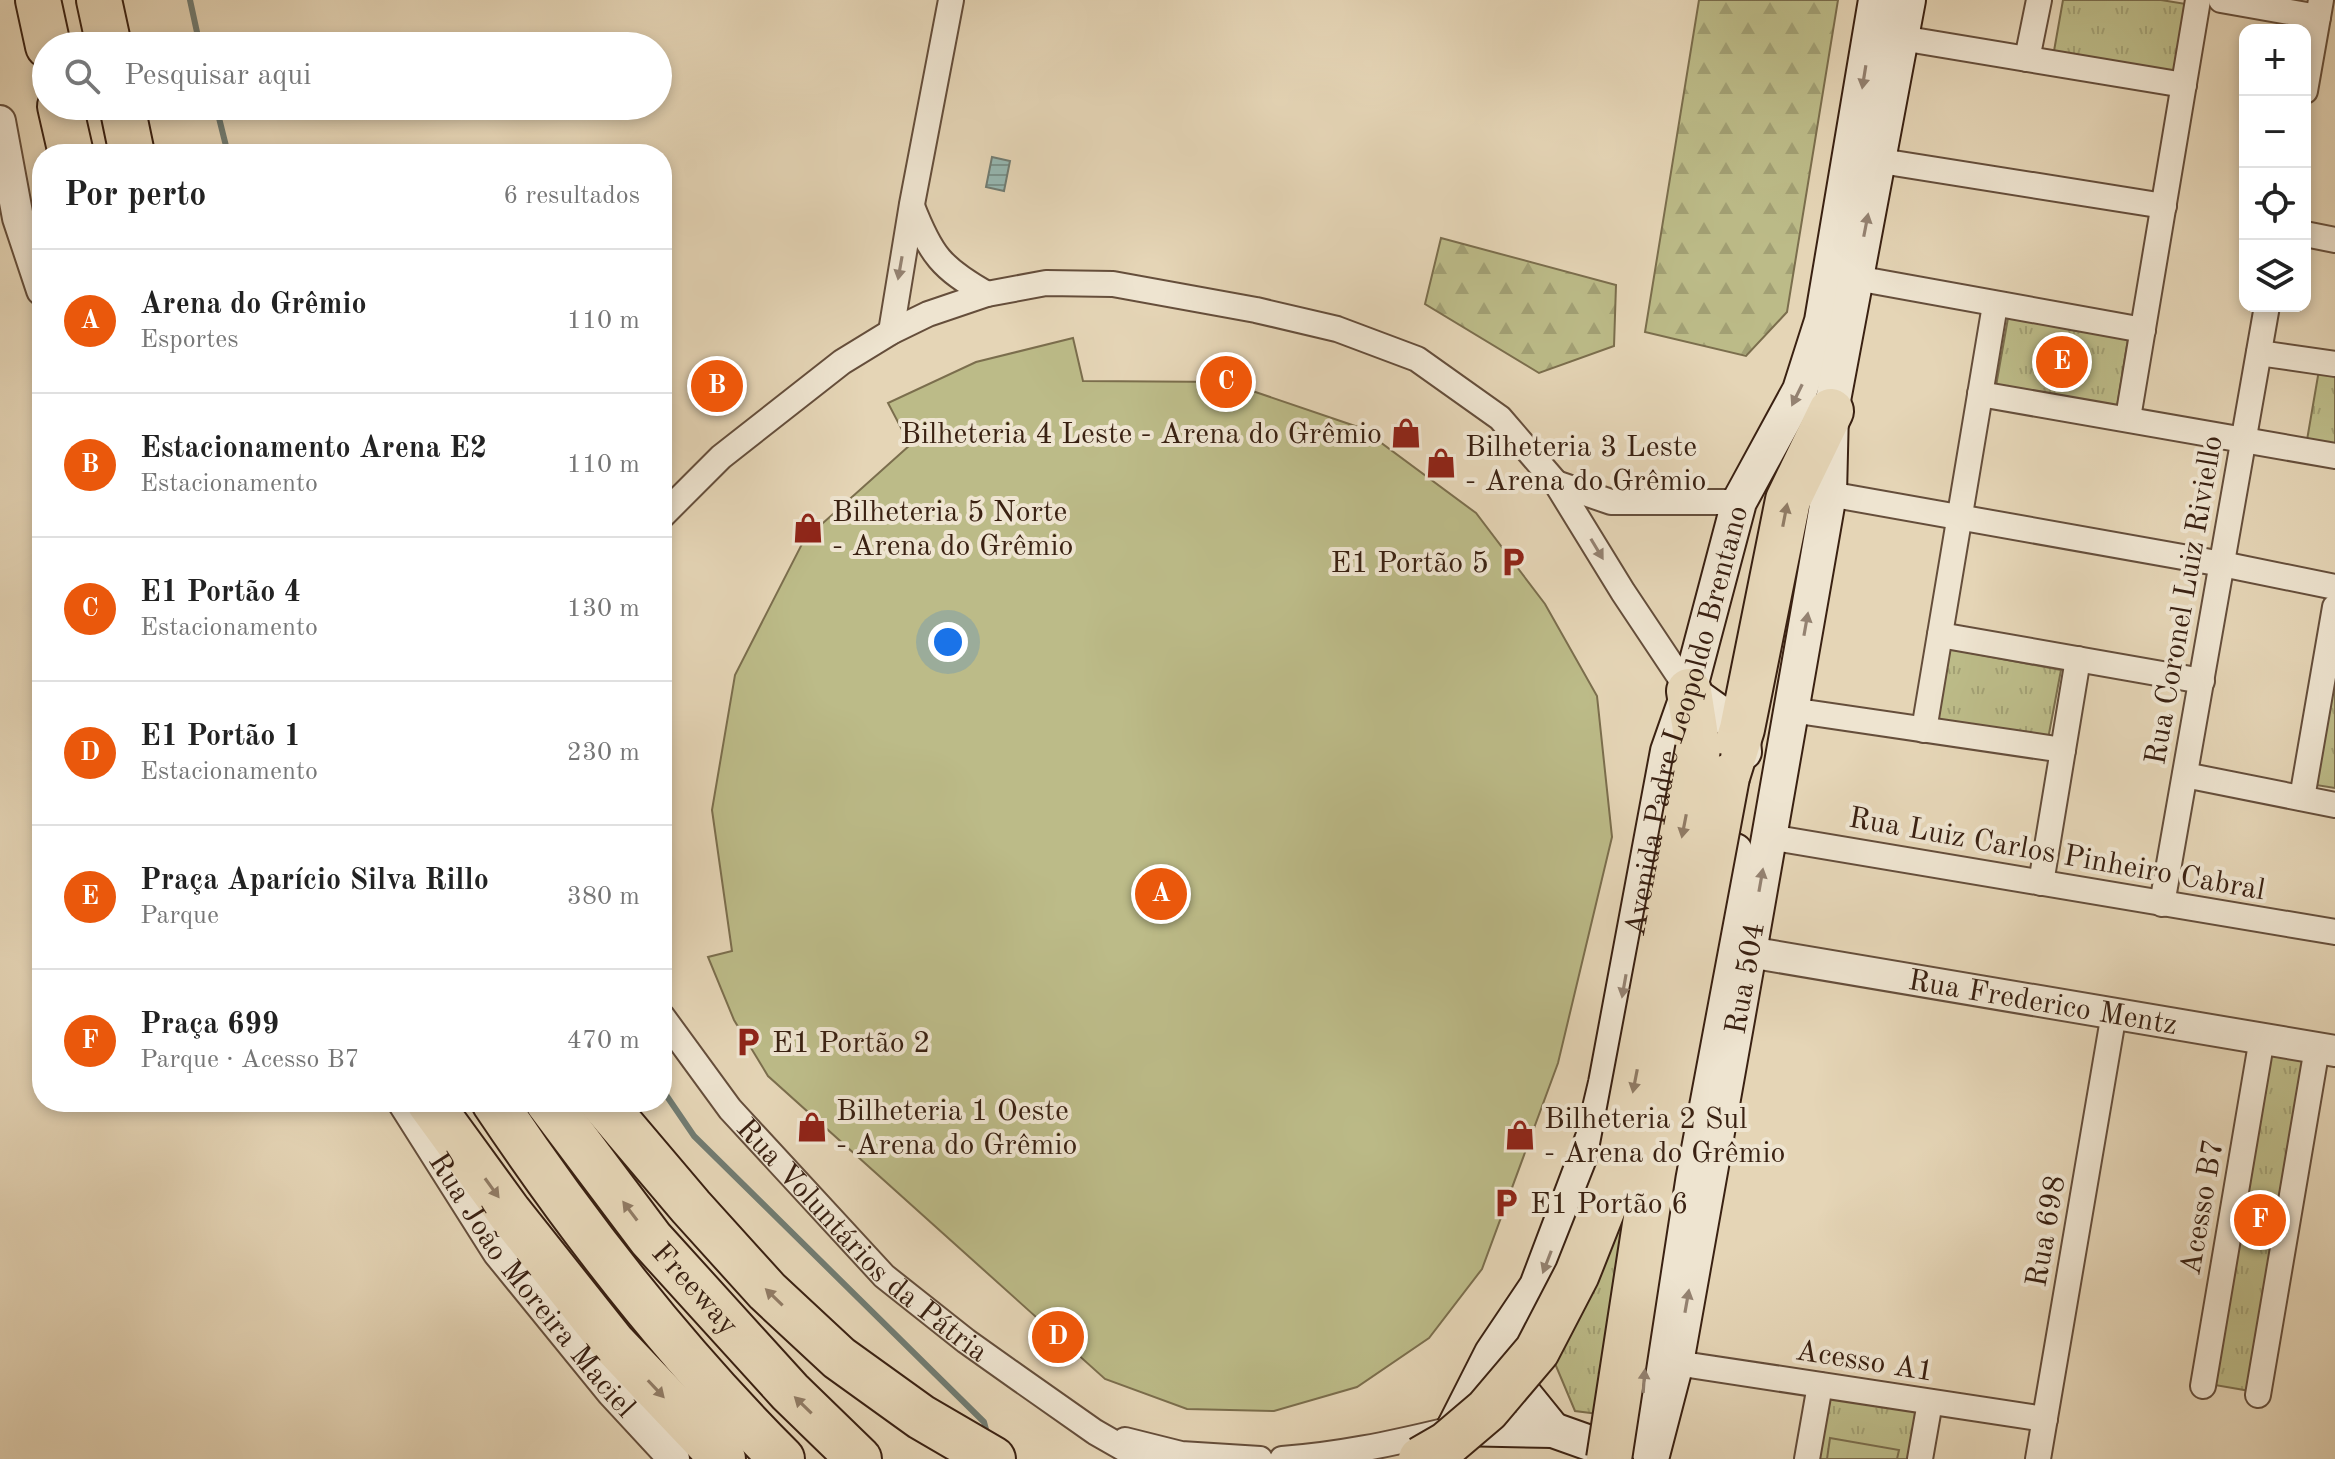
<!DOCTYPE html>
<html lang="pt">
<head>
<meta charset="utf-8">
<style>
  body { margin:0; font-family:"Old Standard TT",serif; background:#f6f6f6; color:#222 }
  .controls { position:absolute; right:24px; top:24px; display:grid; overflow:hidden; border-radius:16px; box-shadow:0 4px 12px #0003 }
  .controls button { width:72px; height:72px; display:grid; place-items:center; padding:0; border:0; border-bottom:2px solid #e0e0e0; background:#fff; color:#222; font:40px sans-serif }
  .you { position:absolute; left:948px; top:642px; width:28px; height:28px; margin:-20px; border:6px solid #fff; border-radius:50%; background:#1a73e8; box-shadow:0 0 0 12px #1a73e833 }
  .badge { display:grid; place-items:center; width:52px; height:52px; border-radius:50%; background:#ea580c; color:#fff; font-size:26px; font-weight:700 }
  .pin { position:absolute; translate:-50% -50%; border:4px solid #fff; box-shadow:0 2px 8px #0006 }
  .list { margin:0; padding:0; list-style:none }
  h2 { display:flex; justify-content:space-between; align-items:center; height:104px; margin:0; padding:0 32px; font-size:34px }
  h2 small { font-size:26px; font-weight:400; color:#767676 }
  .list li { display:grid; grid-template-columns:52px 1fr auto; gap:24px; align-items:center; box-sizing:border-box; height:144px; padding:0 32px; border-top:2px solid #e0e0e0 }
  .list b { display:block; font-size:30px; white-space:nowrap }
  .list p { margin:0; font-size:26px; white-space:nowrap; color:#767676 }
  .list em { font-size:26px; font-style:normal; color:#767676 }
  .icon { flex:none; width:44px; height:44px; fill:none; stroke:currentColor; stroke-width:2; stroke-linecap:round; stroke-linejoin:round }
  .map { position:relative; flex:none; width:2335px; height:1459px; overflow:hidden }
  .search { position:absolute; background:#fff; box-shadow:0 4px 12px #0003; left:32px; top:32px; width:640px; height:88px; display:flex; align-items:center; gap:20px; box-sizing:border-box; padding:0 28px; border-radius:44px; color:#767676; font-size:30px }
  .panel { position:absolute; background:#fff; box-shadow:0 4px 12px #0003; left:32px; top:144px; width:640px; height:968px; border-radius:32px }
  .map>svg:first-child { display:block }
</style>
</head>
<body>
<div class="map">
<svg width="2335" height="1459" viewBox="0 0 2335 1459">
  <defs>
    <pattern id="grass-tufts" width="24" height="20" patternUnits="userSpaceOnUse" patternTransform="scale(2)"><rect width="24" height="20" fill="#bcbb88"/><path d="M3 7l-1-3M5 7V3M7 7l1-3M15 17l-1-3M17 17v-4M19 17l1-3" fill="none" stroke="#a2a074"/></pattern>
    <pattern id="forest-firs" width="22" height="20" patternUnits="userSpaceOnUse" patternTransform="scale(2)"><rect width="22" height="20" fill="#bcbb88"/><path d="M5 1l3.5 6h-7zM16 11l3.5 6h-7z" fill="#a2a074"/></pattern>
    <pattern id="water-rules" width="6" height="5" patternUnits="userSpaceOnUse" patternTransform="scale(2)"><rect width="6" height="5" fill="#96b8b2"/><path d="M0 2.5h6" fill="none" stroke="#7b958f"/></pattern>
  </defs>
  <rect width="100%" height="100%" fill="#e5d5b6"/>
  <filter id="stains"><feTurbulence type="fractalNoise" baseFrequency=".0025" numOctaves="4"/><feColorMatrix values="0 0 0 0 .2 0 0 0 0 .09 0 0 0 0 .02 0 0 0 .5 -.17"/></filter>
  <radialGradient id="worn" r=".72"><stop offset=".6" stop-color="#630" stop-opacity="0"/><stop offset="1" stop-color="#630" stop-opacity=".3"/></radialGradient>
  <g fill="url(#grass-tufts)" stroke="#7b6e4d" stroke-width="2">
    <path d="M 2063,0 L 2161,0 L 2186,4 L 2173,73 L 2054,51 Z"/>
    <path d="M 2008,318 L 2128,339 L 2117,407 L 1996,386 Z"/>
    <path d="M 2319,370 L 2335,373 L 2335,445 L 2307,440 Z"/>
    <path d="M 1944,648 L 2061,670 L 2048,739 L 1931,718 Z"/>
    <path d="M 2335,678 L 2335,788 L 2316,785 Z"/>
    <path d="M 2264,1048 L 2310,1056 L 2256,1392 L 2209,1384 Z"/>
    <path d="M 1602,1215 L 1628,1219 L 1606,1415 L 1575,1411 L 1548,1347 Z"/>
    <path d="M 1825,1394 L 1921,1411 L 1914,1459 L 1814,1459 Z"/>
  </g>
  <g fill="url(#forest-firs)" stroke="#7b6e4d" stroke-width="2">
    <path d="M 1699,0 L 1838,0 L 1787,312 L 1746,356 L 1645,332 Z"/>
    <path d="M 1441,238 L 1616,285 L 1614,346 L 1539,373 L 1425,304 Z"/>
  </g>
  <g fill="#bcbb88" stroke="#7b6e4d" stroke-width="2">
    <path d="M 1073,338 L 1083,381 L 1226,382 L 1361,428 L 1476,513 L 1545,604 L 1597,696 L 1612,837 L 1558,1063 L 1482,1269 L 1429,1338 L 1357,1387 L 1274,1411 L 1187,1409 L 1105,1379 L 768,1076 L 734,1020 L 708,957 L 732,951 L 712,810 L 735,675 L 804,540 L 910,445 L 888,403 L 976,362 Z"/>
    <path d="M 1830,1438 L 1899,1450 L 1897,1459 L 1827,1459 Z"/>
  </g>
  <path fill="url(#water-rules)" stroke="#717c72" stroke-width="2" d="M 992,157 L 1010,161 L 1004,191 L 986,187 Z"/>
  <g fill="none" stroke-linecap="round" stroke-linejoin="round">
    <g stroke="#717c72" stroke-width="6">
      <path d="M 190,0 L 200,46"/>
      <path d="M 216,106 L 228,154"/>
      <path d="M 662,1089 L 694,1136 L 984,1422 L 988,1437"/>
    </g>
    <g stroke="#654e3b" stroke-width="28">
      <g id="minor">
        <path d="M 2221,0 L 2318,17"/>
        <path d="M 1901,38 L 2184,85"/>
        <path d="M 2027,59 L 2039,0"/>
        <path d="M 2305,91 L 2321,0"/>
        <path d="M 1862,158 L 2164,206"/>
        <path d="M 912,206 C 931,255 941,268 987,294"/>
        <path d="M 2305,234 L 2335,240"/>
        <path d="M 1856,278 L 2143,330"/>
        <path d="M 891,332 L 912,204 L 951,0"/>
        <path d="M 2259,353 L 2335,364"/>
        <path d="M 1980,394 L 2335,456"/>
        <path d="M 2128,418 L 2198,0"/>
        <path d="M 1556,483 L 1611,502 L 1739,502"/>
        <path d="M 1829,494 L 2222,564 L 2335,587"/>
        <path d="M 662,516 L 721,457 L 842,362 L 891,332 L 928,314 L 987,294 L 1046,283 L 1113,284 L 1256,310 L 1337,329 L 1417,359 L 1500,418 L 1556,483 L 1623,592 L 1689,691"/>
        <path d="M 1940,635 L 2202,681"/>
        <path d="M 1791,710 L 2063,750"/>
        <path d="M 1924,730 L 1995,305"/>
        <path d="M 2185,775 L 2335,805"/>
        <path d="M 2302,798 L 2335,607"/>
        <path d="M 1769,837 L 2335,932"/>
        <path d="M 2041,883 L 2078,659"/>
        <path d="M 2162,904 L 2267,306"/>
        <path id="s1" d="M 662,1016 L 730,1109 L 884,1276 L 966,1341 L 1021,1380 L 1095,1432 L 1142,1459"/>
        <path d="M 1676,1363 L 2045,1419"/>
        <path d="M 2203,1386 L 2262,1038"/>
        <path d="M 2258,1395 L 2317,1048"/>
        <path d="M 1125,1440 L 1181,1454 L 1260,1459"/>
        <path d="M 1282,1459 C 1338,1455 1390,1444 1444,1431"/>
        <path d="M 1807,1459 L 1820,1385"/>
        <path d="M 1920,1459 L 1930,1402"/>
        <path d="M 2038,1459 L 2114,1013"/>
      </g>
    </g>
    <g stroke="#654e3b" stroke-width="34">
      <g id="tertiary">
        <path d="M 0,121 L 18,218 L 42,290"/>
        <path id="s2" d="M 1749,952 L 2335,1051"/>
        <path id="s3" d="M 403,1102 L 498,1252 L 612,1392 L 674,1459"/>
      </g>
    </g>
    <g stroke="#3a2112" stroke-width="38">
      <g id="secondary">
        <path d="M 1689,691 L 1742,729 L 1744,752"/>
        <path d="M 1498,1362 L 1553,1430"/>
        <path d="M 1454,1428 L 1553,1430 L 1598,1446 L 1616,1459"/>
        <path id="s4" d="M 1453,1439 L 1454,1428 L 1492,1353 L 1537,1286 L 1593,1138 L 1606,1083 L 1668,751 L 1689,691 L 1739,502 L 1800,390 L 1822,321 L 1876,0"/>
        <path d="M 1640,1442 L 1646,1358 L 1657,1288 L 1735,851"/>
        <path id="s5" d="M 1651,1459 L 1676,1363 L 1749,952 L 1829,494 L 1831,411 L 1908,0"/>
      </g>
    </g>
    <g stroke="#3a2112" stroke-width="48">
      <g id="motorway">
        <path d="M 38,0 L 48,46"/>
        <path d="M 99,0 L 109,46"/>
        <path d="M 60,106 L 71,154"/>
        <path d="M 122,106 L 132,154"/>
        <path d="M 1689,691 L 1698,749"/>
        <path d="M 1727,777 L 1742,729 L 1788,500 L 1831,411"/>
        <path d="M 429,1102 L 509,1212 L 613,1343 L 723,1459"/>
        <path d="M 494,1102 C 579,1229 674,1351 782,1459"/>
        <path id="s6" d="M 548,1102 L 651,1239 L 790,1392 L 859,1459"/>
        <path d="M 602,1102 L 691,1207 L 767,1291 L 839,1358 L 921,1417 L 993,1459"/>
      </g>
    </g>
    <use href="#minor" stroke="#eee4d0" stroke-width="24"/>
    <use href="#tertiary" stroke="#eee4d0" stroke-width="30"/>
    <use href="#secondary" stroke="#eee4d0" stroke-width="34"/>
    <use href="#motorway" stroke="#e5d5b6" stroke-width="44"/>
    <g stroke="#3a2112" stroke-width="48" stroke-linecap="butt">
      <g id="motorway-bridge">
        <path d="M 1421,1459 L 1447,1444 L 1487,1410 L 1537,1351 L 1577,1274 L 1619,1168 L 1698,749"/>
        <path d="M 1609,1459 L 1653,1172 L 1727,777"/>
      </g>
    </g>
    <use href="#motorway-bridge" stroke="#e5d5b6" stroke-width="44"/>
  </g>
  <defs><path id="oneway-solid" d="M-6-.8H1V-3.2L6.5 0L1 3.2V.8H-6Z" transform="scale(2)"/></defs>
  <g fill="#948271">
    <use href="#oneway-solid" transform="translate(1864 77) rotate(99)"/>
    <use href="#oneway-solid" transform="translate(1866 225) rotate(-79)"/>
    <use href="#oneway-solid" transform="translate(900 268) rotate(100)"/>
    <use href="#oneway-solid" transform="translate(1797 395) rotate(116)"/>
    <use href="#oneway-solid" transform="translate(1597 549) rotate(59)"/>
    <use href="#oneway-solid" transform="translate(1806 624) rotate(-80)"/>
    <use href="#oneway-solid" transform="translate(1761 880) rotate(-80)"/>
    <use href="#oneway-solid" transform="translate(1624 986) rotate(100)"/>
    <use href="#oneway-solid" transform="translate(1547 1262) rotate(111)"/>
    <use href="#oneway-solid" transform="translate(1687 1301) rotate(-80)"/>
    <use href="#oneway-solid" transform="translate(1644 1381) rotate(-86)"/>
  </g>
  <g fill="#907b64">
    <use href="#oneway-solid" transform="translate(1785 515) rotate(-79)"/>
    <use href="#oneway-solid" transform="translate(1684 826) rotate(101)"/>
    <use href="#oneway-solid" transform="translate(1635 1081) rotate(101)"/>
    <use href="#oneway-solid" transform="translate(492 1188) rotate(54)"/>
    <use href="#oneway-solid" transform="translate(630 1211) rotate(-127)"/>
    <use href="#oneway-solid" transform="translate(774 1297) rotate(-136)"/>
    <use href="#oneway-solid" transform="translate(656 1389) rotate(47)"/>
    <use href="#oneway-solid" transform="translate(803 1405) rotate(-136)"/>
  </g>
  <defs>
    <g id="shop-bare" transform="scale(2.4)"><path d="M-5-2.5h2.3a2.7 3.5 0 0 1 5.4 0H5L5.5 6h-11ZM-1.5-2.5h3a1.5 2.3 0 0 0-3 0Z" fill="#8f2418" stroke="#eee4d0" stroke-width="2.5" paint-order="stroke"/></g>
    <g id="parking-bare" transform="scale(2.4)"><path d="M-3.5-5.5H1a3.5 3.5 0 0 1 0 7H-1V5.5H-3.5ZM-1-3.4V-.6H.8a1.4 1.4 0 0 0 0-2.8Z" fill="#8f2418" stroke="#eee4d0" stroke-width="2.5" paint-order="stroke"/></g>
  </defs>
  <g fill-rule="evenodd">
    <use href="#shop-bare" x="1406" y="433"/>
    <use href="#shop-bare" x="1441" y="463"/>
    <use href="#shop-bare" x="808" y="528"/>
    <use href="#parking-bare" x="1513" y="562"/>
    <use href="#parking-bare" x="748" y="1042"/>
    <use href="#shop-bare" x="812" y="1127"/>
    <use href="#shop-bare" x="1520" y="1135"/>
    <use href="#parking-bare" x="1506" y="1203"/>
  </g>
  <g text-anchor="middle" stroke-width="8" stroke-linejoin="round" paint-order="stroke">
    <g font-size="30" fill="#3a2112" stroke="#eee4d0" text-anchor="start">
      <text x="1382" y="443" text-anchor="end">Bilheteria 4 Leste - Arena do Grêmio</text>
      <text x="1465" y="456">Bilheteria 3 Leste<tspan x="1465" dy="34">- Arena do Grêmio</tspan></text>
      <text x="832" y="521">Bilheteria 5 Norte<tspan x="832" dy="34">- Arena do Grêmio</tspan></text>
      <text x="1489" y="572" text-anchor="end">E1 Portão 5</text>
      <text x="772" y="1052">E1 Portão 2</text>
      <text x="836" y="1120">Bilheteria 1 Oeste<tspan x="836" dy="34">- Arena do Grêmio</tspan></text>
      <text x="1544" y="1128">Bilheteria 2 Sul<tspan x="1544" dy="34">- Arena do Grêmio</tspan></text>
      <text x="1530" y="1213">E1 Portão 6</text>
    </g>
    <g font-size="30" fill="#3a2112" stroke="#eee4d0">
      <text transform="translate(2183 600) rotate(-80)" y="10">Rua Coronel Luiz Riviello</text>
      <text dy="10" stroke="none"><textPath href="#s4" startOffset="762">Avenida Padre Leopoldo Brentano</textPath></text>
      <text transform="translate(2057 853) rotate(10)" y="10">Rua Luiz Carlos Pinheiro Cabral</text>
      <text dy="10" stroke="none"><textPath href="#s5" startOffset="490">Rua 504</textPath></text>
      <text dy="10" stroke="none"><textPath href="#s2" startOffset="298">Rua Frederico Mentz</textPath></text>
      <text transform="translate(2201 1207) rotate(-80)" y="10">Acesso B7</text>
      <text transform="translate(2045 1231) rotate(-80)" y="10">Rua 698</text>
      <text dy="10" stroke="none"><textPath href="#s1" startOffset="302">Rua Voluntários da Pátria</textPath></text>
      <text dy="10" stroke="none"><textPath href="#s3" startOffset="224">Rua João Moreira Maciel</textPath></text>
      <text dy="10" stroke="none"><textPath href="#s6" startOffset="238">Freeway</textPath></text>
      <text transform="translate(1865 1360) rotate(9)" y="10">Acesso A1</text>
    </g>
  </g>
  <rect width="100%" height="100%" filter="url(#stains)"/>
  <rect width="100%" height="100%" fill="url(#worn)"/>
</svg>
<div class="controls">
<button>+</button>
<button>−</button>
<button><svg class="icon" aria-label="locate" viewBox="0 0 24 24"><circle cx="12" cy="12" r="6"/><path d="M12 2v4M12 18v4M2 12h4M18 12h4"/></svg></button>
<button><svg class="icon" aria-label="layers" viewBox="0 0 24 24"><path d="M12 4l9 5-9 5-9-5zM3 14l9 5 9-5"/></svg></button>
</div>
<div class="you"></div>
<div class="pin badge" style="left:1161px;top:894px">A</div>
<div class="pin badge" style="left:717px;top:386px">B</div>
<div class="pin badge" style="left:1226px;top:382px">C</div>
<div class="pin badge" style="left:1058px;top:1337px">D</div>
<div class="pin badge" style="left:2062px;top:362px">E</div>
<div class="pin badge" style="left:2260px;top:1220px">F</div>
<div class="search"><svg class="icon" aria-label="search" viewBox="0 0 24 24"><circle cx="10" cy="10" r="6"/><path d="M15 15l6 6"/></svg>Pesquisar aqui</div>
<section class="panel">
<h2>Por perto<small>6 resultados</small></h2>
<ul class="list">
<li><span class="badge">A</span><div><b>Arena do Grêmio</b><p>Esportes</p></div><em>110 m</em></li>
<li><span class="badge">B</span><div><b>Estacionamento Arena E2</b><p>Estacionamento</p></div><em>110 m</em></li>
<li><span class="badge">C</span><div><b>E1 Portão 4</b><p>Estacionamento</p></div><em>130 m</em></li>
<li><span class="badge">D</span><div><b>E1 Portão 1</b><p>Estacionamento</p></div><em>230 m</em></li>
<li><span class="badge">E</span><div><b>Praça Aparício Silva Rillo</b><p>Parque</p></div><em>380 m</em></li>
<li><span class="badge">F</span><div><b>Praça 699</b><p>Parque · Acesso B7</p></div><em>470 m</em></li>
</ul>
</section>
</div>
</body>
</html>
